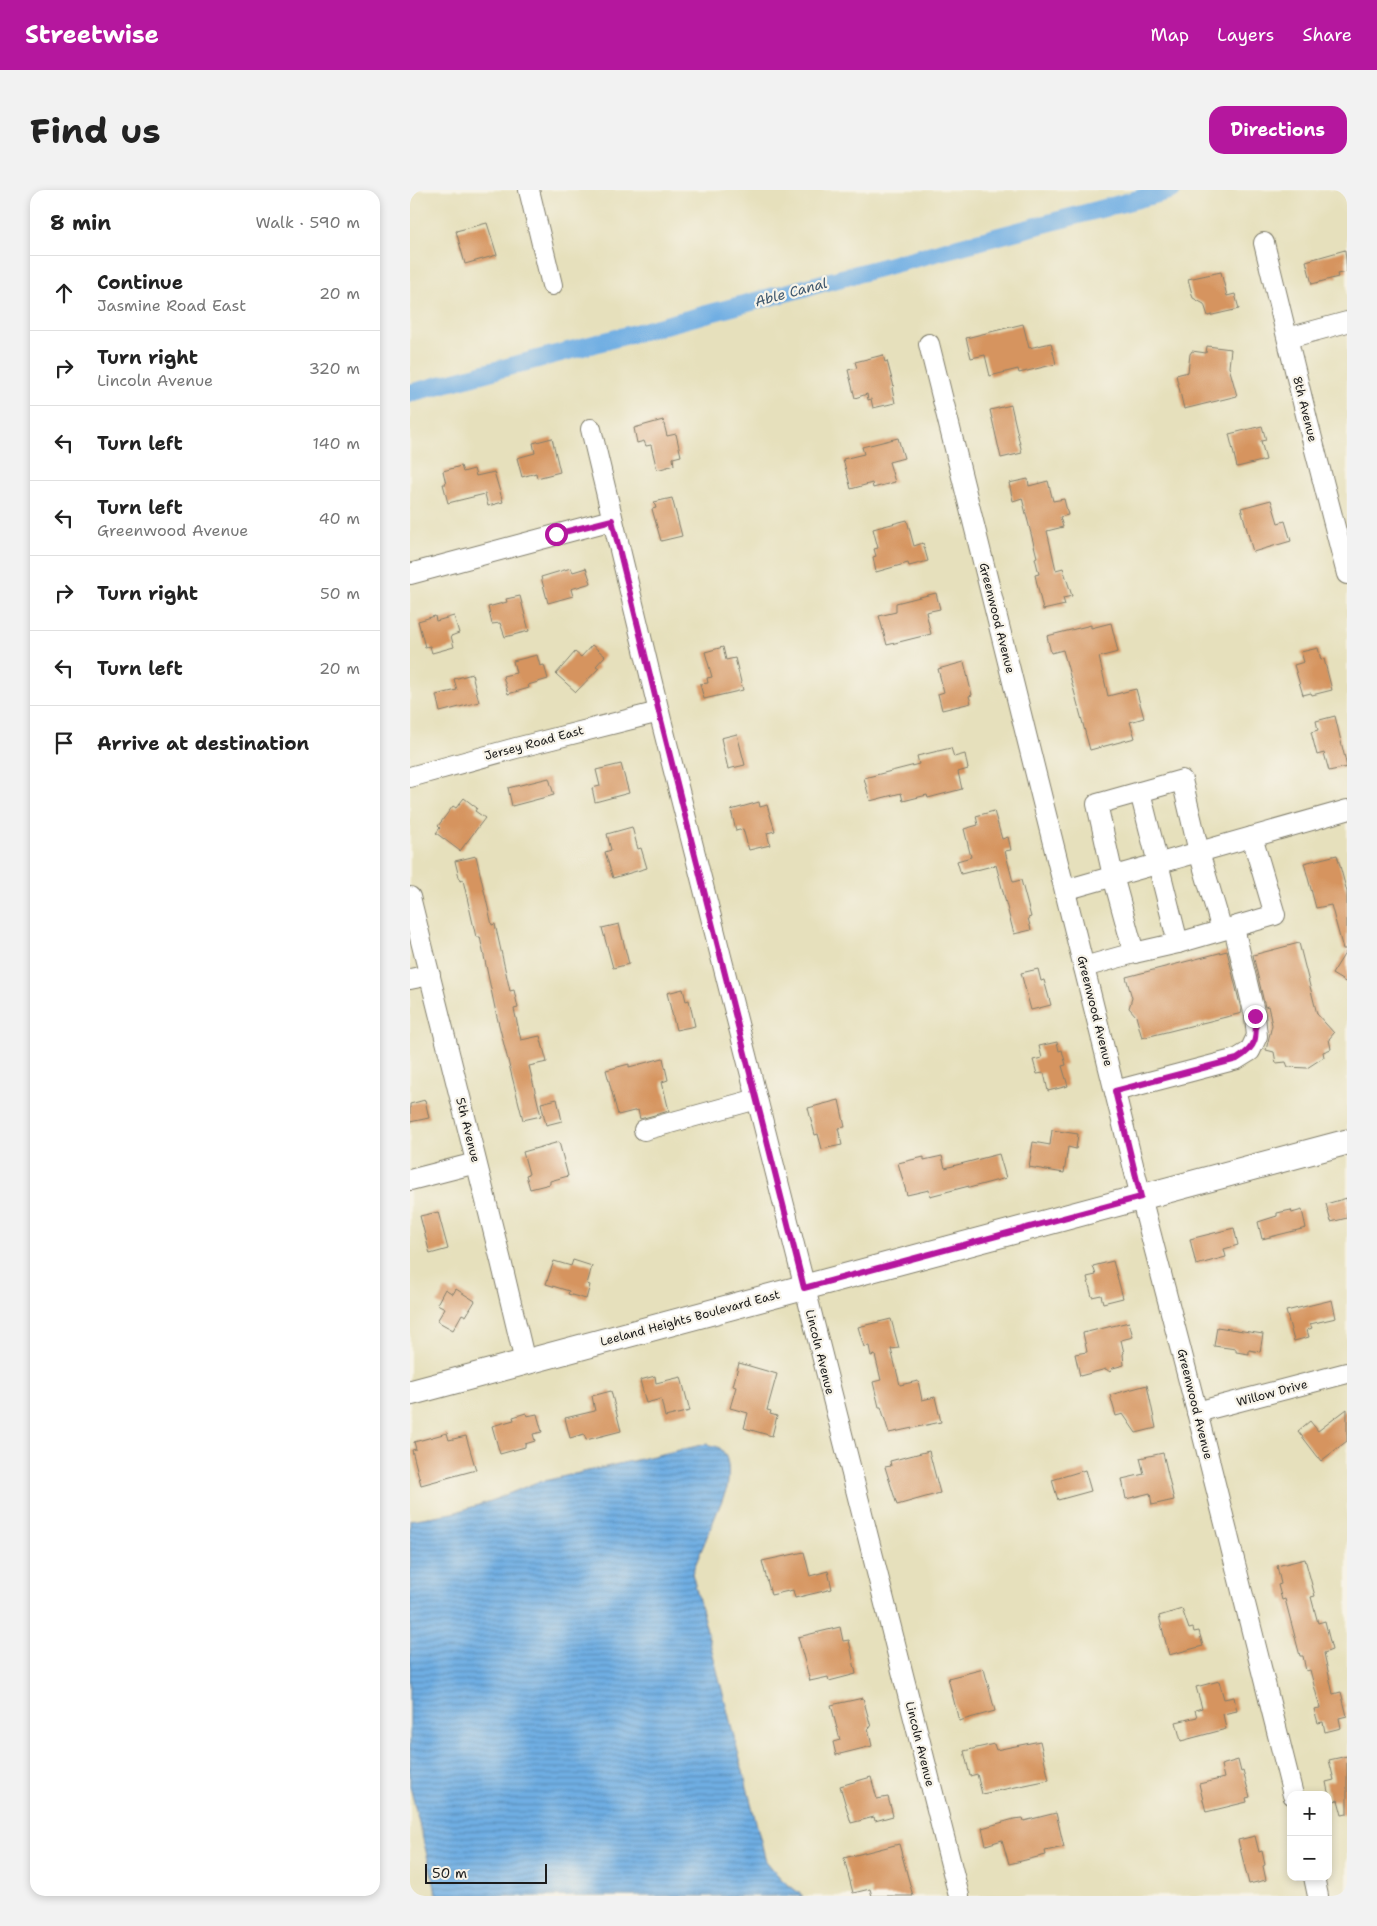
<!DOCTYPE html>
<html lang="en">
<head>
<meta charset="utf-8">
<style>
  body { margin:0; font-family:"Shantell Sans",sans-serif; background:#f2f2f2; color:#222 }
  .controls { position:absolute; right:15px; bottom:15px; display:grid; overflow:hidden; border-radius:10px; box-shadow:0 2px 8px #0003 }
  .controls button { width:45px; height:45px; display:grid; place-items:center; padding:0; border:0; border-bottom:1px solid #e0e0e0; background:#fff; color:#222; font:25px sans-serif }
  .scale { position:absolute; left:15px; bottom:12px; width:122px; box-sizing:border-box; padding-left:5px; border:2px solid #1c1c1c; border-top:0; font-size:14px; line-height:18px; white-space:nowrap; color:#1c1c1c; -webkit-text-stroke:4px #f7f3e8; paint-order:stroke }
  .stop { position:absolute; width:15px; height:15px; margin:-11px; border:4px solid #b5179e; border-radius:50%; background:#fff }
  .stop.end { background:#b5179e; border-color:#fff; box-shadow:0 1px 5px #0008 }
  .list { margin:0; padding:0; list-style:none }
  h2 { display:flex; justify-content:space-between; align-items:center; height:65px; margin:0; padding:0 20px; font-size:21px }
  h2 small { font-size:16px; font-weight:400; color:#767676 }
  .list li { display:grid; grid-template-columns:32px 1fr auto; gap:15px; align-items:center; box-sizing:border-box; height:75px; padding:0 20px; border-top:1px solid #e0e0e0 }
  .list b { display:block; font-size:19px; white-space:nowrap }
  .list p { margin:0; font-size:16px; white-space:nowrap; color:#767676 }
  .list em { font-size:16px; font-style:normal; color:#767676 }
  .icon { flex:none; width:28px; height:28px; fill:none; stroke:currentColor; stroke-width:2; stroke-linecap:round; stroke-linejoin:round }
  .map { position:relative; flex:none; width:937px; height:1706px; overflow:hidden; border-radius:15px }
  header { display:flex; align-items:center; gap:30px; box-sizing:border-box; height:70px; padding:0 25px; background:#b5179e; color:#fff }
  header strong { font-size:24px }
  nav { display:flex; gap:28px; margin-inline-start:auto; font-size:18px }
  .intro { display:flex; align-items:center; justify-content:space-between; box-sizing:border-box; height:120px; padding:0 30px }
  h1 { margin:0; font-size:35px }
  .button { padding:12px 22px; border-radius:15px; background:#b5179e; color:#fff; font-size:18px; font-weight:700 }
  main { display:flex; gap:30px; padding:0 30px }
  aside { flex:1; background:#fff; border-radius:15px; box-shadow:0 2px 8px #0003 }
  .map>svg:first-child { display:block }
</style>
</head>
<body>
<header>
<strong>Streetwise</strong>
<nav><a>Map</a><a>Layers</a><a>Share</a></nav>
</header>
<div class="intro"><h1>Find us</h1><a class="button">Directions</a></div>
<main>
<aside>
<h2>8 min<small>Walk · 590 m</small></h2>
<ul class="list">
<li><svg class="icon" aria-label="ahead" viewBox="0 0 24 24"><path d="M12 20V5M6 11l6-6 6 6"/></svg><div><b>Continue</b><p>Jasmine Road East</p></div><em>20 m</em></li>
<li><svg class="icon" aria-label="right" viewBox="0 0 24 24"><path d="M7 20v-9h11M14 6l5 5-5 5"/></svg><div><b>Turn right</b><p>Lincoln Avenue</p></div><em>320 m</em></li>
<li><svg class="icon" aria-label="left" viewBox="0 0 24 24"><path d="M17 20v-9H6M10 6l-5 5 5 5"/></svg><div><b>Turn left</b></div><em>140 m</em></li>
<li><svg class="icon" aria-label="left" viewBox="0 0 24 24"><path d="M17 20v-9H6M10 6l-5 5 5 5"/></svg><div><b>Turn left</b><p>Greenwood Avenue</p></div><em>40 m</em></li>
<li><svg class="icon" aria-label="right" viewBox="0 0 24 24"><path d="M7 20v-9h11M14 6l5 5-5 5"/></svg><div><b>Turn right</b></div><em>50 m</em></li>
<li><svg class="icon" aria-label="left" viewBox="0 0 24 24"><path d="M17 20v-9H6M10 6l-5 5 5 5"/></svg><div><b>Turn left</b></div><em>20 m</em></li>
<li><svg class="icon" aria-label="arrive" viewBox="0 0 24 24"><path d="M6 21V4h12l-3 4 3 4H6"/></svg><div><b>Arrive at destination</b></div></li>
</ul>
</aside>
<div class="map">
<svg width="937" height="1706" viewBox="0 0 937 1706">
  <defs>
    <pattern id="water-rules" width="6" height="5" patternUnits="userSpaceOnUse" patternTransform="scale(1.25)"><rect width="6" height="5" fill="#6faee3"/><path d="M0 2.5h6" fill="none" stroke="#5a8db7"/></pattern>
  </defs>
  <rect width="100%" height="100%" fill="#f7f3e8"/>
  <filter id="ink" filterUnits="userSpaceOnUse"><feTurbulence type="fractalNoise" baseFrequency=".02" numOctaves="2"/><feDisplacementMap in="SourceGraphic" scale="10" xChannelSelector="R" yChannelSelector="G"/><feConvolveMatrix kernelMatrix="1 2 1 2 8 2 1 2 1" color-interpolation-filters="sRGB"/></filter>
  <filter id="wash" filterUnits="userSpaceOnUse"><feTurbulence type="fractalNoise" baseFrequency=".0096" numOctaves="4" result="noise"/><feDisplacementMap in="SourceGraphic" scale="20" xChannelSelector="R" yChannelSelector="G"/><feGaussianBlur stdDeviation="1.12" result="paint"/><feColorMatrix in="noise" values="0 0 0 0 0 0 0 0 0 0 0 0 0 0 0 0 0 1.4 0 .05"/><feComposite in="paint" operator="in"/></filter>
  <g filter="url(#wash)">
    <rect width="100%" height="100%" fill="#e6e0bc"/>
    <path fill="url(#water-rules)" stroke="#466580" d="M 296,1254 C 300,1255 305,1256 308,1257 C 321,1265 319,1286 317,1298 L 282,1383 L 356,1671 L 371,1689 L 393,1706 L 27,1706 L 0,1596 L 0,1330 L 43,1323 L 81,1311 L 125,1293 Z"/>
    <g fill="none" stroke-linecap="round" stroke-linejoin="round">
      <path stroke="#6faee3" stroke-width="18" d="M 0,203 L 762,0"/>
    </g>
    <g id="blocks">
      <g fill="#d6945e">
        <path d="M 77,33 L 87,65 L 55,74 L 46,41 Z"/>
        <path d="M 935,60 L 937,82 L 927,84 L 928,87 L 902,94 L 896,71 Z"/>
        <path d="M 811,82 L 817,106 L 825,104 L 829,119 L 798,126 L 794,114 L 783,108 L 778,89 Z"/>
        <path d="M 613,134 L 619,158 L 641,153 L 646,174 L 609,183 L 608,179 L 580,186 L 575,165 L 561,168 L 556,148 Z"/>
        <path d="M 797,156 L 821,159 L 819,177 L 827,206 L 774,219 L 766,185 L 778,182 L 780,164 L 782,161 L 796,163 Z"/>
        <path d="M 473,165 L 475,172 L 477,171 L 484,197 L 482,198 L 485,213 L 463,218 L 461,209 L 458,210 L 457,204 L 445,208 L 438,180 L 447,178 L 445,172 Z"/>
        <path d="M 601,215 L 612,263 L 591,268 L 580,220 Z"/>
        <path d="M 253,230 L 257,246 L 266,244 L 271,266 L 263,268 L 264,275 L 247,280 L 241,255 L 236,256 L 234,251 L 227,253 L 224,238 Z"/>
        <path d="M 852,236 L 856,250 L 851,251 L 856,270 L 827,277 L 819,244 Z"/>
        <path d="M 142,248 L 150,282 L 127,288 L 126,283 L 112,287 L 107,268 L 125,263 L 123,253 Z"/>
        <path d="M 488,248 L 494,268 L 479,272 L 485,292 L 463,298 L 462,293 L 441,299 L 433,269 L 454,264 L 452,257 Z"/>
        <path d="M 51,276 L 53,282 L 64,279 L 66,286 L 84,282 L 93,312 L 78,316 L 75,304 L 38,313 L 33,294 L 36,294 L 33,281 Z"/>
        <path d="M 618,289 L 619,296 L 638,291 L 643,311 L 654,309 L 658,325 L 650,327 L 653,337 L 637,341 L 646,380 L 653,378 L 662,406 L 653,408 L 655,415 L 633,420 L 625,385 L 629,384 L 625,368 L 627,367 L 612,308 L 603,311 L 599,293 Z"/>
        <path d="M 262,308 L 272,346 L 251,351 L 242,319 L 246,318 L 244,312 Z"/>
        <path d="M 861,310 L 868,333 L 875,331 L 881,351 L 843,362 L 831,318 Z"/>
        <path d="M 497,330 L 504,356 L 513,353 L 518,371 L 499,376 L 498,373 L 466,382 L 463,367 L 466,366 L 464,359 L 468,358 L 463,339 Z"/>
        <path d="M 161,378 L 163,382 L 176,378 L 181,393 L 161,399 L 163,406 L 138,413 L 131,387 Z"/>
        <path d="M 526,403 L 530,419 L 516,422 L 521,444 L 477,455 L 469,426 L 486,422 L 486,413 Z"/>
        <path d="M 110,406 L 119,441 L 95,447 L 90,433 L 82,434 L 78,417 L 97,412 L 96,409 Z"/>
        <path d="M 25,426 L 26,431 L 44,426 L 49,443 L 41,446 L 44,457 L 22,463 L 20,456 L 15,457 L 8,431 Z"/>
        <path d="M 701,433 L 708,462 L 689,467 L 698,506 L 726,499 L 734,528 L 720,532 L 725,548 L 680,560 L 653,460 L 641,463 L 637,446 L 681,435 L 681,438 Z"/>
        <path d="M 182,455 L 195,466 L 186,476 L 189,478 L 166,502 L 146,484 L 165,462 L 171,467 Z"/>
        <path d="M 313,457 L 316,470 L 325,468 L 333,500 L 294,509 L 290,494 L 298,493 L 297,488 L 302,487 L 295,462 Z"/>
        <path d="M 908,458 L 911,470 L 914,469 L 922,500 L 902,505 L 901,503 L 893,505 L 884,475 L 894,472 L 891,462 Z"/>
        <path d="M 127,465 L 130,476 L 134,475 L 138,489 L 118,495 L 119,498 L 98,504 L 93,486 L 106,483 L 103,471 Z"/>
        <path d="M 554,472 L 562,505 L 559,506 L 561,513 L 532,520 L 528,504 L 534,502 L 528,479 Z"/>
        <path d="M 62,484 L 69,512 L 30,522 L 26,505 L 47,500 L 44,489 Z"/>
        <path d="M 925,526 L 937,577 L 919,581 L 914,563 L 907,565 L 901,542 L 908,540 L 906,531 Z"/>
        <path d="M 327,544 L 335,575 L 318,579 L 311,548 Z"/>
        <path d="M 541,558 L 544,567 L 555,564 L 558,579 L 548,582 L 552,599 L 518,608 L 517,605 L 493,611 L 491,603 L 460,611 L 454,588 L 509,574 L 507,566 Z"/>
        <path d="M 211,574 L 219,603 L 185,612 L 182,598 L 190,596 L 186,580 Z"/>
        <path d="M 139,588 L 144,605 L 102,616 L 98,598 Z"/>
        <path d="M 54,608 L 67,618 L 65,621 L 75,628 L 50,661 L 26,643 L 30,638 L 28,636 L 43,616 L 46,618 Z"/>
        <path d="M 349,612 L 350,617 L 357,615 L 365,641 L 357,643 L 360,655 L 339,660 L 333,639 L 326,641 L 321,620 Z"/>
        <path d="M 584,621 L 592,649 L 598,647 L 601,660 L 595,661 L 603,692 L 611,690 L 621,727 L 618,728 L 621,740 L 604,744 L 586,675 L 551,684 L 547,671 L 561,667 L 554,639 L 568,635 L 566,626 Z"/>
        <path d="M 222,637 L 228,659 L 231,658 L 237,678 L 203,688 L 195,662 L 201,660 L 197,644 Z"/>
        <path d="M 927,665 L 937,702 L 937,759 L 933,759 L 921,715 L 906,718 L 894,673 Z"/>
        <path d="M 66,666 L 82,735 L 85,734 L 100,801 L 104,800 L 108,818 L 104,819 L 111,850 L 130,846 L 137,872 L 119,876 L 131,926 L 113,930 L 86,823 L 70,747 L 66,747 L 53,690 L 50,691 L 45,671 Z"/>
        <path d="M 209,734 L 219,774 L 203,778 L 192,738 Z"/>
        <path d="M 889,753 L 907,824 L 924,843 L 919,849 L 921,859 L 913,862 L 914,867 L 897,878 L 878,877 L 876,872 L 866,873 L 864,862 L 856,860 L 862,835 L 858,816 L 855,817 L 843,765 Z"/>
        <path d="M 937,760 L 937,793 L 922,784 Z"/>
        <path d="M 817,761 L 832,823 L 732,848 L 726,826 L 719,818 L 722,808 L 716,787 Z"/>
        <path d="M 628,779 L 631,791 L 634,790 L 641,815 L 621,820 L 611,783 Z"/>
        <path d="M 273,799 L 276,811 L 279,810 L 285,836 L 266,840 L 257,803 Z"/>
        <path d="M 647,852 L 649,861 L 652,860 L 656,875 L 652,876 L 658,896 L 638,901 L 634,883 L 627,884 L 623,870 L 632,868 L 629,856 Z"/>
        <path d="M 253,868 L 258,890 L 252,892 L 259,921 L 230,929 L 228,920 L 208,925 L 196,880 L 219,874 L 219,877 Z"/>
        <path d="M 147,909 L 152,931 L 136,935 L 131,913 Z"/>
        <path d="M 15,910 L 19,928 L 0,932 L 0,914 Z"/>
        <path d="M 429,910 L 435,937 L 428,938 L 432,955 L 412,959 L 408,944 L 405,945 L 398,918 Z"/>
        <path d="M 642,940 L 668,944 L 666,959 L 658,957 L 654,983 L 619,977 L 623,952 L 640,955 Z"/>
        <path d="M 149,952 L 158,986 L 140,991 L 140,994 L 120,999 L 116,985 L 119,984 L 113,962 Z"/>
        <path d="M 589,964 L 596,988 L 559,998 L 559,996 L 520,1006 L 519,1000 L 497,1005 L 488,973 L 514,967 L 514,970 L 532,966 L 535,978 Z"/>
        <path d="M 937,1008 L 937,1028 L 921,1032 L 916,1014 Z"/>
        <path d="M 881,1020 L 882,1023 L 892,1020 L 896,1038 L 852,1049 L 848,1032 L 867,1026 L 867,1023 Z"/>
        <path d="M 28,1022 L 38,1059 L 20,1064 L 10,1026 Z"/>
        <path d="M 824,1038 L 828,1055 L 814,1059 L 816,1067 L 786,1075 L 780,1049 Z"/>
        <path d="M 163,1070 L 182,1076 L 177,1094 L 180,1095 L 176,1109 L 158,1104 L 159,1101 L 136,1094 L 144,1071 L 161,1076 Z"/>
        <path d="M 703,1071 L 713,1108 L 693,1113 L 691,1105 L 682,1107 L 677,1087 L 686,1085 L 683,1076 Z"/>
        <path d="M 35,1099 L 43,1104 L 46,1099 L 65,1111 L 56,1126 L 52,1124 L 43,1140 L 27,1131 L 35,1118 L 27,1114 Z"/>
        <path d="M 922,1110 L 926,1128 L 900,1134 L 902,1138 L 897,1140 L 899,1147 L 884,1151 L 876,1121 Z"/>
        <path d="M 481,1129 L 489,1158 L 481,1159 L 490,1195 L 508,1191 L 512,1210 L 525,1207 L 531,1232 L 479,1243 L 471,1217 L 469,1217 L 463,1192 L 471,1190 L 465,1165 L 461,1166 L 459,1156 L 454,1157 L 448,1137 Z"/>
        <path d="M 719,1132 L 723,1147 L 711,1150 L 714,1163 L 713,1164 L 714,1175 L 703,1178 L 700,1182 L 696,1179 L 670,1186 L 665,1164 L 677,1162 L 673,1143 Z"/>
        <path d="M 807,1137 L 853,1144 L 850,1162 L 839,1160 L 839,1164 L 826,1162 L 826,1159 L 804,1156 Z"/>
        <path d="M 329,1173 L 367,1184 L 357,1220 L 361,1221 L 360,1224 L 367,1226 L 362,1246 L 334,1238 L 338,1223 L 320,1218 L 326,1197 L 323,1196 Z"/>
        <path d="M 245,1186 L 246,1193 L 271,1187 L 280,1221 L 255,1227 L 251,1209 L 236,1213 L 230,1190 Z"/>
        <path d="M 737,1195 L 746,1238 L 726,1243 L 713,1224 L 706,1226 L 700,1205 Z"/>
        <path d="M 201,1201 L 211,1241 L 176,1250 L 174,1244 L 160,1248 L 155,1228 L 185,1221 L 182,1206 Z"/>
        <path d="M 937,1219 L 937,1251 L 911,1271 L 888,1241 L 900,1231 L 908,1241 Z"/>
        <path d="M 116,1223 L 117,1226 L 127,1224 L 132,1242 L 123,1244 L 125,1251 L 115,1254 L 115,1257 L 90,1264 L 82,1236 L 104,1230 L 103,1227 Z"/>
        <path d="M 37,1243 L 39,1250 L 56,1246 L 66,1280 L 11,1295 L 2,1260 L 6,1259 L 4,1252 Z"/>
        <path d="M 519,1261 L 530,1303 L 487,1315 L 475,1277 L 481,1276 L 480,1271 Z"/>
        <path d="M 753,1263 L 764,1310 L 742,1315 L 740,1303 L 716,1309 L 712,1289 L 734,1284 L 730,1268 Z"/>
        <path d="M 675,1280 L 681,1301 L 648,1310 L 642,1290 Z"/>
        <path d="M 394,1362 L 400,1386 L 418,1381 L 422,1399 L 385,1408 L 383,1400 L 361,1405 L 352,1371 Z"/>
        <path d="M 895,1369 L 905,1406 L 901,1407 L 908,1433 L 915,1431 L 922,1460 L 914,1463 L 923,1504 L 931,1502 L 937,1526 L 929,1528 L 931,1538 L 915,1542 L 913,1532 L 908,1533 L 904,1519 L 910,1518 L 900,1480 L 896,1481 L 893,1466 L 890,1466 L 875,1409 L 872,1410 L 868,1395 L 871,1394 L 867,1376 Z"/>
        <path d="M 772,1419 L 779,1439 L 783,1438 L 784,1442 L 789,1441 L 793,1456 L 759,1465 L 749,1426 Z"/>
        <path d="M 430,1437 L 433,1451 L 439,1450 L 446,1484 L 419,1491 L 418,1487 L 400,1491 L 388,1447 Z"/>
        <path d="M 574,1479 L 585,1521 L 549,1531 L 538,1488 Z"/>
        <path d="M 809,1491 L 814,1509 L 824,1507 L 827,1521 L 813,1524 L 816,1539 L 771,1551 L 766,1532 L 787,1527 L 785,1520 L 792,1518 L 786,1497 Z"/>
        <path d="M 453,1508 L 461,1537 L 458,1538 L 462,1556 L 426,1565 L 423,1552 L 430,1550 L 421,1515 Z"/>
        <path d="M 630,1551 L 639,1590 L 572,1604 L 567,1584 L 560,1586 L 554,1561 L 584,1554 L 586,1560 Z"/>
        <path d="M 937,1566 L 937,1624 L 932,1625 L 928,1610 L 920,1612 L 916,1592 L 924,1590 L 919,1570 Z"/>
        <path d="M 828,1570 L 831,1582 L 833,1581 L 840,1607 L 836,1608 L 837,1612 L 796,1622 L 789,1594 L 814,1588 L 811,1575 Z"/>
        <path d="M 461,1587 L 467,1609 L 478,1607 L 483,1626 L 465,1631 L 464,1627 L 441,1633 L 430,1596 Z"/>
        <path d="M 646,1623 L 654,1657 L 635,1661 L 636,1665 L 599,1674 L 592,1650 L 576,1655 L 572,1638 L 604,1629 L 613,1628 L 614,1631 Z"/>
        <path d="M 845,1646 L 849,1662 L 852,1661 L 855,1675 L 853,1676 L 856,1690 L 839,1694 L 828,1650 Z"/>
        <path d="M 489,1654 L 503,1706 L 462,1706 L 460,1699 L 443,1703 L 434,1668 Z"/>
      </g>
    </g>
  </g>
  <g filter="url(#ink)">
    <use href="#blocks" fill-opacity="0" stroke="#817e6c" stroke-width="1"/>
    <g fill="none" stroke-linecap="round" stroke-linejoin="round">
      <g stroke="#817e6c" stroke-width="22">
        <g id="minor">
          <path d="M 119,0 L 142,95"/>
          <path d="M 854,53 L 898,233 L 937,384"/>
          <path d="M 878,148 L 937,132"/>
          <path d="M 519,154 L 731,1007 L 787,1222 L 883,1605"/>
          <path d="M 181,239 L 249,522 L 549,1706"/>
          <path d="M 0,384 L 202,330"/>
          <path d="M 0,587 L 106,558 L 249,522"/>
          <path d="M 730,602 L 768,753"/>
          <path d="M 655,700 L 937,620"/>
          <path d="M 0,707 L 91,1071 L 115,1172"/>
          <path d="M 812,740 L 789,662 L 772,590 L 687,614 L 703,686 L 724,763 L 768,753 L 865,725 L 842,647"/>
          <path d="M 674,777 L 724,763"/>
          <path d="M 0,789 L 20,785"/>
          <path d="M 705,901 L 827,869 L 840,861 L 847,846 L 845,826 L 824,738"/>
          <path d="M 234,940 L 347,909"/>
          <path d="M 0,990 L 66,973"/>
          <path d="M 787,1222 L 937,1183"/>
          <path d="M 904,1687 L 908,1706"/>
        </g>
      </g>
      <g stroke="#817e6c" stroke-width="27">
        <path id="major" d="M 0,1203 L 937,952"/>
      </g>
      <use href="#minor" stroke="#fff" stroke-width="20"/>
      <use href="#major" stroke="#fff" stroke-width="25"/>
    </g>
  </g>
  <g fill="none" stroke-linecap="round" stroke-linejoin="round" filter="url(#ink)">
    <path stroke="#b5179e" stroke-width="6" d="M 146,344 L 202,330 L 249,522 L 394,1098 L 731,1007 L 705,901 L 827,869 C 847,857 847,848 845,826"/>
  </g>
  <g text-anchor="middle" stroke-width="4.5" stroke-linejoin="round" paint-order="stroke">
    <g font-size="12" fill="#1c1c1c" stroke="#f7f3e8">
      <text transform="translate(895 219) rotate(76)" y="4">8th Avenue</text>
      <text transform="translate(587 428) rotate(76)" y="4">Greenwood Avenue</text>
      <text transform="translate(124 553) rotate(-15)" y="4">Jersey Road East</text>
      <text transform="translate(685 821) rotate(76)" y="4">Greenwood Avenue</text>
      <text transform="translate(58 940) rotate(76)" y="4">5th Avenue</text>
      <text transform="translate(280 1128) rotate(-15)" y="4">Leeland Heights Boulevard East</text>
      <text transform="translate(410 1162) rotate(76)" y="4">Lincoln Avenue</text>
      <text transform="translate(862 1203) rotate(-15)" y="4">Willow Drive</text>
      <text transform="translate(785 1214) rotate(76)" y="4">Greenwood Avenue</text>
      <text transform="translate(510 1554) rotate(76)" y="4">Lincoln Avenue</text>
    </g>
    <g font-size="14" font-style="italic" fill="#3d566c" stroke="#f7f3e8">
      <text transform="translate(381 102) rotate(-15)" y="5">Able Canal</text>
    </g>
  </g>
</svg>
<div class="controls">
<button>+</button>
<button>−</button>
</div>
<div class="scale">50 m</div>
<div class="stop" style="left:146px;top:344px"></div>
<div class="stop end" style="left:845px;top:826px"></div>
</div>
</main>
</body>
</html>
